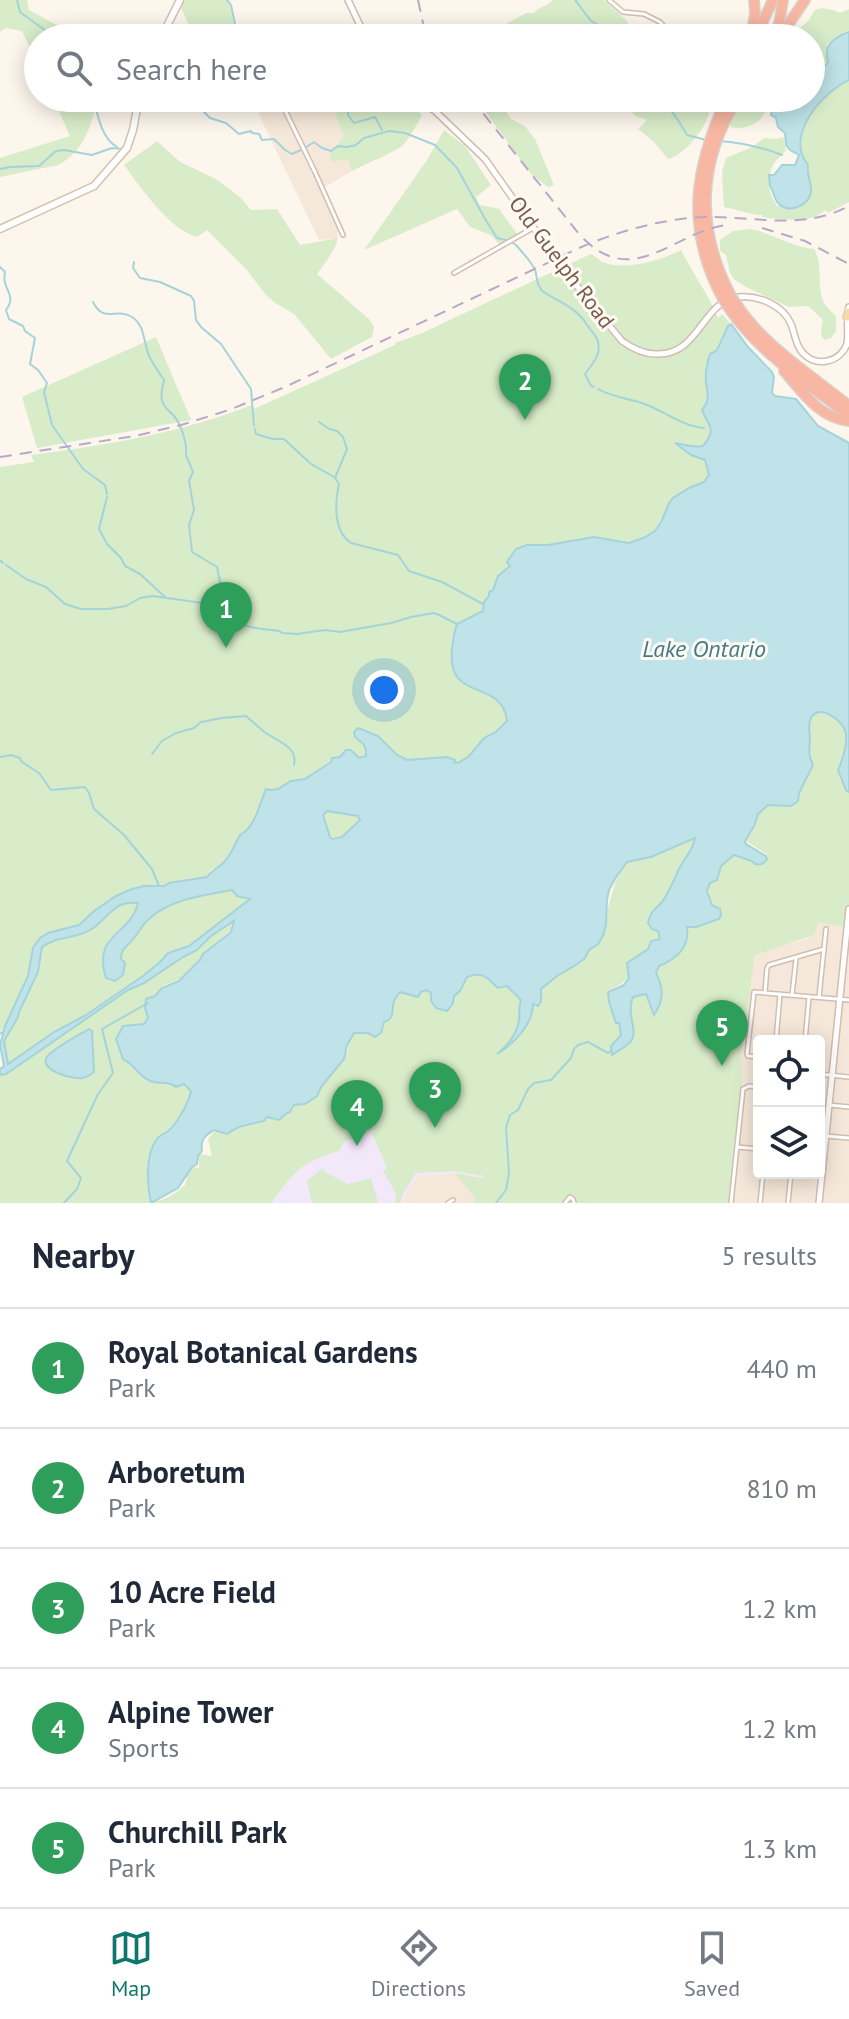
<!DOCTYPE html>
<html lang="en">
<head>
<meta charset="utf-8">
<style>
  body { margin:0; font-family:"PT Sans",sans-serif; background:#f6f6f7; color:#1f2937 }
  .controls { position:absolute; right:24px; bottom:24px; display:grid; overflow:hidden; border-radius:8px; box-shadow:0 4px 20px #0003 }
  .controls button { width:72px; height:72px; display:grid; place-items:center; padding:0; border:0; border-bottom:2px solid #e0e1e3; background:#fff; color:#1f2937; font:40px sans-serif }
  .you { position:absolute; left:384px; top:690px; width:28px; height:28px; margin:-20px; border:6px solid #fff; border-radius:50%; background:#1a73e8; box-shadow:0 0 0 12px #1a73e833 }
  .badge { display:grid; place-items:center; width:52px; height:52px; border-radius:50%; background:#0f766e; color:#fff; font-size:26px; font-weight:700 }
  .pin { position:absolute; translate:-50% -66px; filter:drop-shadow(0 2px 4px #0008) }
  .pin::after { content:''; position:absolute; top:42px; width:28px; height:24px; background:inherit; clip-path:polygon(0 0,100% 0,50% 100%) }
  .list { margin:0; padding:0; list-style:none }
  h2 { display:flex; justify-content:space-between; align-items:center; height:104px; margin:0; padding:0 32px; font-size:34px }
  h2 small { font-size:26px; font-weight:400; color:#747a83 }
  .list li { display:grid; grid-template-columns:52px 1fr auto; gap:24px; align-items:center; box-sizing:border-box; height:120px; padding:0 32px; border-top:2px solid #e0e1e3 }
  .list b { display:block; font-size:30px; white-space:nowrap }
  .list p { margin:0; font-size:26px; white-space:nowrap; color:#747a83 }
  .list em { font-size:26px; font-style:normal; color:#747a83 }
  .icon { flex:none; width:44px; height:44px; fill:none; stroke:currentColor; stroke-width:2; stroke-linecap:round; stroke-linejoin:round }
  .map { position:relative; flex:none; width:849px; height:1203px; overflow:hidden }
  .search { position:absolute; background:#fff; box-shadow:0 4px 20px #0003; left:24px; right:24px; top:24px; height:88px; display:flex; align-items:center; gap:20px; box-sizing:border-box; padding:0 28px; border-radius:44px; color:#747a83; font-size:30px }
  .sheet { height:704px; background:#fff }
  nav { display:flex; justify-content:space-around; align-items:center; box-sizing:border-box; height:112px; border-top:2px solid #e0e1e3; background:#fff; font-size:22px; color:#747a83 }
  nav a { display:grid; justify-items:center; gap:4px }
  nav .on { color:#0f766e }
  .map>svg:first-child { display:block }
</style>
</head>
<body>
<div class="map">
<svg width="849" height="1203" viewBox="0 0 849 1203">
  <rect width="100%" height="100%" fill="#fdf6ec"/>
  <g fill="#f5e8da" fill-rule="evenodd">
    <path d="M 251,98 L 324,98 L 333,109 L 344,136 L 352,171 L 320,190 L 337,229 L 338,238 L 319,240 Z"/>
    <path d="M 818,922 L 849,925 L 849,1203 L 729,1203 L 742,1089 L 741,1057 L 755,953 L 806,939 ZM 759,1041 L 819,1041 L 819,1173 L 759,1173 Z"/>
    <path d="M 455,1173 L 486,1200 L 483,1203 L 403,1203 L 405,1194 L 418,1176 Z"/>
  </g>
  <path fill="#f3e8fa" d="M 471,1082 L 486,1171 L 484,1178 L 455,1173 L 418,1176 L 406,1194 L 403,1203 L 272,1203 L 295,1171 L 313,1159 L 339,1151 L 345,1141 L 384,1127 Z"/>
  <g fill="#d8ecc9">
    <path d="M 0,0 L 27,0 L 29,10 L 81,38 L 38,38 L 38,65 L 22,31 L 6,28 L 0,32 Z"/>
    <path d="M 182,0 L 229,0 L 235,30 L 239,38 L 195,38 L 179,4 Z"/>
    <path d="M 553,0 L 604,0 L 627,21 L 633,38 L 506,38 L 499,28 L 526,13 L 534,13 C 540,6 547,6 553,0 Z"/>
    <path d="M 822,8 L 833,10 L 840,13 L 849,9 L 849,31 L 836,37 L 827,44 L 828,61 L 811,76 L 811,38 L 789,38 L 808,21 L 815,10 Z"/>
    <path d="M 849,79 L 849,202 L 828,213 L 825,210 C 812,224 786,219 768,218 L 762,217 L 762,215 C 749,215 737,209 724,207 L 722,172 L 726,158 L 752,147 L 764,138 L 777,139 L 783,137 L 786,150 C 783,155 776,159 773,165 C 766,178 769,195 777,206 L 808,201 C 811,186 807,170 802,157 C 791,124 823,93 849,79 Z"/>
    <path d="M 53,98 L 98,98 C 91,125 85,151 58,165 L 0,177 L 0,158 L 70,136 Z"/>
    <path d="M 324,98 L 355,98 C 369,110 379,110 396,108 L 395,103 C 409,102 415,106 422,116 C 416,125 411,136 404,144 C 395,153 365,164 352,171 L 348,159 L 332,162 L 329,156 L 344,136 L 333,109 Z"/>
    <path d="M 623,98 L 714,98 C 711,106 709,116 705,123 C 698,137 682,156 668,159 L 654,142 L 638,129 L 647,120 L 635,116 Z"/>
    <path d="M 743,98 L 795,98 C 789,104 777,107 769,105 C 766,108 765,113 762,117 C 756,126 741,130 731,127 L 729,121 L 738,110 Z"/>
    <path d="M 496,104 L 503,107 L 511,119 L 525,126 L 535,139 L 554,185 L 548,187 L 532,175 L 484,110 Z"/>
    <path d="M 444,130 L 465,146 L 491,185 L 476,197 L 480,205 L 499,209 L 518,235 L 500,245 L 491,235 L 470,227 L 457,209 L 364,250 L 427,160 Z"/>
    <path d="M 157,141 L 180,162 L 216,179 L 241,198 L 251,210 L 277,209 L 300,245 L 338,238 C 335,251 325,263 317,274 L 370,320 L 374,327 L 372,337 L 331,359 L 294,314 L 275,303 L 266,295 L 246,269 L 207,230 L 197,237 C 170,230 140,187 124,165 Z"/>
    <path d="M 751,229 C 772,233 791,247 814,249 C 825,267 814,291 827,307 C 829,310 833,313 836,316 L 836,331 L 831,338 L 825,340 L 822,337 L 821,330 L 823,320 L 808,306 L 789,307 L 744,286 L 734,279 L 730,273 L 726,255 L 720,251 L 720,240 L 733,231 Z"/>
    <path d="M 681,250 C 693,274 708,293 718,318 L 722,314 L 731,324 L 728,326 L 719,346 L 716,351 L 710,354 C 707,363 706,373 706,383 C 708,395 711,399 702,410 C 711,428 715,429 703,446 L 691,447 L 679,444 L 695,457 L 705,460 L 709,476 L 704,482 L 689,488 L 673,498 L 654,531 L 632,542 L 594,537 L 548,545 L 538,545 L 516,549 L 510,558 L 510,566 C 502,573 495,579 493,590 L 489,591 C 487,608 475,622 457,624 L 451,655 L 480,686 L 499,701 L 506,713 L 507,721 L 496,732 L 484,738 L 469,756 L 458,763 L 433,757 L 415,761 L 366,756 L 359,758 L 335,757 L 305,779 L 291,781 L 278,789 L 271,790 L 266,789 L 253,823 L 237,841 L 234,850 L 228,858 L 220,866 L 211,870 L 207,877 C 193,880 177,878 164,886 L 116,896 L 94,911 L 79,925 L 66,928 L 33,948 L 28,976 L 5,1026 L 0,1033 L 0,467 L 34,462 L 31,455 C 107,445 180,433 252,405 L 254,409 L 395,345 L 395,343 L 422,333 L 591,254 C 592,254 601,261 602,262 C 625,271 660,261 681,250 Z"/>
    <path d="M 156,337 L 191,420 L 37,448 L 22,397 Z"/>
    <path d="M 820,712 L 834,715 L 842,723 L 846,733 L 844,756 L 839,766 L 840,778 L 849,792 L 849,925 L 845,925 L 844,927 L 818,922 L 814,935 L 755,955 L 741,1057 L 742,1089 L 729,1203 L 473,1203 L 476,1199 L 455,1173 L 483,1178 L 485,1173 L 482,1176 L 455,1171 L 416,1173 L 403,1194 L 400,1203 L 395,1203 L 396,1193 L 383,1171 L 387,1168 L 372,1133 L 378,1129 L 345,1141 L 339,1151 C 300,1163 295,1170 272,1203 L 0,1203 L 0,1075 L 6,1075 L 6,1074 L 128,990 L 144,982 L 257,901 L 232,929 L 204,952 L 201,958 L 180,979 L 163,986 L 156,994 L 147,999 L 145,1008 L 148,1018 L 144,1024 L 126,1027 L 117,1038 L 185,1082 L 192,1089 C 187,1107 174,1127 158,1137 L 152,1201 C 163,1202 176,1193 185,1185 L 189,1170 L 193,1167 L 199,1168 L 199,1154 L 212,1156 L 208,1139 L 214,1132 L 293,1110 L 295,1102 L 317,1091 L 348,1051 L 348,1043 L 355,1030 L 401,990 L 476,972 L 508,983 L 522,997 L 520,1005 L 537,991 L 542,991 L 542,986 L 602,929 L 618,873 L 621,866 L 630,860 L 690,837 L 699,837 L 681,876 L 671,888 L 660,905 L 651,913 L 650,921 L 661,928 L 660,940 L 657,939 L 639,957 L 635,958 C 630,978 629,981 609,990 L 610,999 L 620,1020 L 621,1046 L 629,996 L 689,929 L 688,925 L 717,912 L 715,907 L 710,904 C 705,880 716,865 736,853 L 761,861 L 768,858 L 767,854 L 746,841 L 745,836 L 757,811 L 810,767 L 812,759 L 808,753 L 810,719 L 814,714 Z"/>
    <path d="M 326,800 L 332,801 L 346,807 L 344,812 L 334,811 L 358,816 L 360,820 L 340,838 L 330,837 L 323,815 L 325,811 L 329,811 L 323,807 L 323,804 Z"/>
    <path d="M 232,890 L 251,899 L 189,946 L 168,953 L 159,963 L 143,976 L 86,1015 L 54,1032 L 8,1065 L 4,1041 L 18,1017 L 19,1012 L 38,972 L 42,947 C 57,936 76,939 90,930 C 109,919 112,900 138,903 C 133,920 121,929 108,941 L 123,974 L 125,963 L 121,960 C 121,948 127,948 133,939 C 138,933 142,925 149,919 C 170,899 204,896 232,890 Z"/>
    <path d="M 323,1168 L 325,1172 L 348,1184 L 371,1178 L 378,1203 L 312,1203 L 307,1181 Z"/>
  </g>
  <g fill="#bfe3e8" stroke="#a5d3da" stroke-width="2" fill-rule="evenodd">
    <path d="M 849,32 L 849,80 C 822,93 784,135 808,165 C 806,175 812,182 811,192 C 809,205 790,214 779,204 C 774,200 774,191 770,186 L 769,175 L 774,175 L 782,165 L 795,165 L 799,155 L 790,150 L 786,145 L 785,133 L 778,127 L 776,118 L 771,115 L 772,105 L 781,102 L 791,102 L 795,98 L 811,98 L 811,76 L 824,67 L 828,62 C 823,45 833,38 849,32 Z"/>
    <path d="M 731,324 L 748,347 L 772,372 L 774,377 L 772,393 L 775,396 L 796,399 L 818,426 L 849,443 L 849,792 L 846,790 L 838,770 C 842,761 847,746 846,734 C 844,719 815,701 810,721 C 808,726 810,734 810,740 C 809,752 808,753 813,765 L 799,793 L 798,801 L 791,806 L 768,805 L 758,814 L 754,826 L 745,841 L 746,844 L 766,856 L 767,859 C 764,864 761,865 755,864 L 752,861 L 734,855 L 721,866 L 717,880 L 710,883 L 707,891 L 712,905 L 720,909 L 721,915 L 719,919 L 696,927 L 687,927 C 690,947 676,959 659,966 L 656,973 C 664,989 664,1000 654,1015 L 646,994 L 633,997 C 625,1016 641,1033 629,1043 C 624,1048 617,1051 612,1055 L 611,1046 L 621,1035 L 619,1023 L 616,1023 L 609,1002 L 608,992 L 624,985 L 629,978 L 627,963 L 648,949 L 651,941 L 660,939 L 658,931 L 652,929 L 648,923 C 651,910 654,911 662,902 C 670,891 674,879 680,867 C 686,856 693,850 695,838 L 651,857 L 627,862 L 616,877 L 609,890 L 607,900 L 606,924 L 603,936 L 598,944 L 589,950 L 585,958 L 576,965 L 557,976 L 541,989 L 541,1001 L 538,1006 L 533,1004 C 533,1024 514,1044 497,1054 C 507,1046 517,1034 519,1020 C 520,1013 518,1008 521,1000 L 507,986 L 498,988 C 487,978 484,971 467,977 L 460,991 L 454,996 L 453,1003 L 447,1011 L 436,1008 L 431,1001 L 431,993 L 426,990 L 421,992 L 418,997 L 400,992 C 398,995 395,998 394,1001 C 391,1010 396,1018 384,1022 L 381,1033 L 375,1037 L 368,1033 L 354,1033 L 347,1045 L 344,1059 L 321,1087 L 317,1096 L 305,1104 L 294,1105 L 290,1112 L 287,1113 L 279,1120 L 267,1117 L 264,1121 C 251,1124 238,1125 227,1134 L 214,1130 C 205,1136 200,1139 202,1151 L 198,1156 L 197,1164 L 192,1167 L 178,1188 L 151,1203 C 147,1185 145,1154 157,1139 C 160,1135 164,1134 168,1131 C 177,1123 189,1103 191,1091 L 184,1084 L 176,1087 C 167,1080 160,1085 150,1081 C 139,1076 134,1064 123,1059 L 116,1039 L 123,1026 L 144,1024 L 148,1018 L 145,1008 L 146,999 L 155,996 L 162,988 L 179,981 L 200,960 L 203,954 L 231,932 L 234,921 L 211,936 L 197,950 L 183,957 L 144,983 L 128,990 L 6,1074 L 0,1075 L 0,1069 L 4,1066 L 0,1045 L 5,1026 L 28,976 L 33,948 L 40,938 L 48,933 L 79,925 L 94,911 L 116,896 L 132,889 L 144,886 L 164,886 L 169,883 L 207,877 C 212,870 217,869 222,864 C 232,855 234,845 240,835 C 256,826 259,805 266,789 L 271,790 L 278,789 L 291,781 L 305,779 L 331,762 L 332,758 L 340,757 L 346,750 L 351,750 L 359,758 L 366,756 C 367,746 363,743 355,737 L 354,732 L 358,728 L 378,736 L 397,755 L 407,760 L 447,757 L 455,760 L 454,762 L 458,763 L 469,756 L 484,738 L 496,732 L 507,721 C 502,677 446,704 452,649 C 453,640 454,632 457,624 L 483,611 L 484,602 L 489,596 L 489,592 L 493,590 L 498,576 L 510,566 L 507,562 L 516,549 L 527,545 L 548,545 L 594,537 L 629,543 L 643,538 L 655,531 L 662,520 L 669,503 L 673,498 L 689,488 L 704,482 L 709,475 L 705,460 L 691,455 L 675,443 C 685,445 693,448 703,446 C 717,429 709,427 702,410 C 710,400 708,395 706,383 C 705,373 707,363 710,354 L 716,351 L 719,346 L 728,326 ZM 327,811 L 358,816 L 360,820 L 342,837 L 332,839 L 330,837 L 323,815 ZM 232,890 L 237,896 L 250,899 L 189,946 L 168,953 L 159,963 L 143,976 L 86,1015 L 54,1032 L 8,1064 L 4,1041 L 18,1017 L 19,1012 L 38,972 L 42,947 C 56,936 76,939 90,930 C 109,919 112,900 138,903 C 130,936 92,933 106,978 L 115,981 L 123,975 L 125,963 L 121,959 C 121,947 127,948 133,939 C 139,933 142,924 149,919 C 170,899 205,895 232,890 Z"/>
    <path d="M 89,1029 L 92,1031 L 94,1072 C 91,1074 88,1077 83,1078 C 74,1080 42,1071 46,1059 C 49,1050 81,1034 89,1029 Z"/>
  </g>
  <g fill="none" stroke-linecap="round" stroke-linejoin="round">
    <g stroke="#a5d3da" stroke-width="2">
      <path d="M 17,0 L 20,12 L 46,31 L 52,38"/>
      <path d="M 227,0 L 231,5 L 238,38"/>
      <path d="M 575,0 L 591,21 L 607,30 L 614,38"/>
      <path d="M 93,98 C 98,115 101,138 117,147"/>
      <path d="M 168,98 C 177,102 188,104 199,107 L 210,118 L 226,123 L 239,134 L 251,131 L 252,133 L 259,134 L 262,140 L 274,139 L 285,150 L 292,154 L 301,150"/>
      <path d="M 342,98 L 348,106 L 348,115 L 354,123 L 375,117 L 382,130"/>
      <path d="M 654,98 C 670,104 678,120 687,135 L 706,140"/>
      <path d="M 720,141 C 742,143 762,147 782,155"/>
      <path d="M 305,148 L 314,142 L 322,148 L 331,151 L 338,146 L 347,147 L 356,145 L 364,138 L 389,131 L 405,133 L 435,145 L 457,168 L 484,217 L 497,238 L 510,241 L 516,245 L 528,259 L 535,269 L 538,284 L 542,291 C 560,303 576,307 587,325 C 594,335 601,339 598,353 C 596,361 589,368 585,374 L 591,386 L 594,387"/>
      <path d="M 0,169 L 10,167 L 39,166 L 56,151 L 64,150 L 92,155 L 112,148 L 122,149"/>
      <path d="M 134,262 L 133,268 L 140,278 L 160,282 L 191,296 L 194,301 L 196,320 L 201,327 L 221,344 L 251,389 L 254,426"/>
      <path d="M 0,267 L 5,272 C 1,290 18,294 6,310 L 9,319 L 23,326 L 25,331 L 35,338 L 30,364 L 38,370 L 47,383 L 44,392 L 52,425 L 83,469 L 105,485 L 107,494"/>
      <path d="M 93,302 C 104,324 116,307 132,317 C 146,326 143,344 150,358 C 154,365 159,373 164,380 C 163,387 160,393 162,400 C 164,409 169,410 174,416 C 181,424 187,443 186,453"/>
      <path d="M 598,389 C 612,397 627,398 642,403 C 663,410 681,426 704,428"/>
      <path d="M 319,422 L 329,429 L 337,431 L 343,437 L 347,449 L 335,478 L 339,484 C 335,503 333,531 351,543 L 398,555 L 409,571 L 442,582 L 483,604"/>
      <path d="M 255,429 L 256,434 L 273,439 L 284,439 L 311,464 L 334,477"/>
      <path d="M 186,455 L 193,472 L 189,481 L 194,510 L 189,525 L 192,552 L 217,567 L 226,612"/>
      <path d="M 107,497 L 99,529 L 107,544 L 121,558 L 125,566 L 140,574 L 165,597"/>
      <path d="M 0,560 L 3,563"/>
      <path d="M 6,565 L 26,579 L 46,587 L 65,604 L 81,609 L 108,609 L 126,606 L 140,598 L 153,596 L 209,604 C 223,608 232,619 245,625 C 256,630 268,629 280,631 L 282,633 L 297,634 L 325,630 L 340,632 L 391,623 L 411,617 L 433,613 L 437,614 L 457,624"/>
      <path d="M 152,754 L 162,741 L 176,733 L 194,728 L 201,722 L 222,718 L 246,716 C 253,722 259,728 266,733 C 279,742 298,747 294,765"/>
      <path d="M 0,757 L 11,755 L 20,758 L 22,762 L 39,773 L 51,790 L 85,787 L 89,793 L 94,809 L 124,835 L 152,869 L 159,886"/>
      <path d="M 0,1034 L 4,1031"/>
      <path d="M 64,1203 L 77,1189 L 81,1178 L 67,1161 L 98,1094 L 113,1073 L 102,1029 L 148,1003"/>
      <path d="M 496,1203 L 506,1190 L 509,1173 L 506,1128 L 510,1115 L 518,1110 L 528,1089 L 534,1083 L 551,1080 L 571,1058 L 574,1049 L 578,1045 L 588,1042 L 608,1053 L 611,1051"/>
    </g>
    <g stroke="#d1beb0" stroke-width="6">
      <g id="minor">
        <path d="M 609,0 L 623,12 L 644,14 L 660,22 L 666,29"/>
        <path d="M 336,38 L 360,24"/>
        <path d="M 279,98 L 315,172 L 343,235"/>
        <path d="M 454,273 L 533,228"/>
        <path d="M 765,992 L 767,968 L 769,965 L 824,949"/>
        <path d="M 792,995 L 796,959"/>
        <path d="M 819,997 L 826,929"/>
        <path d="M 776,1041 L 780,994"/>
        <path d="M 805,1041 L 809,997"/>
        <path d="M 759,1057 L 748,1056 L 747,1054 L 754,992 L 849,1000"/>
        <path d="M 819,1074 L 849,1077"/>
        <path d="M 829,1105 L 849,1107"/>
        <path d="M 826,1136 L 849,1138"/>
        <path d="M 737,1147 L 759,1149"/>
        <path d="M 448,1203 L 453,1200"/>
        <path d="M 565,1203 L 570,1197 L 573,1199 L 574,1203"/>
        <path d="M 731,1203 L 743,1089 L 749,1086 L 759,1087"/>
        <path d="M 760,1203 L 763,1173"/>
        <path d="M 788,1203 L 791,1173"/>
      </g>
    </g>
    <g stroke="#d1beb0" stroke-width="8">
      <g id="tertiary">
        <path d="M 348,0 L 366,38"/>
        <path d="M 401,98 L 424,104 L 435,111 L 485,159 L 550,251"/>
        <path d="M 563,269 L 622,341 C 633,349 643,354 656,354 C 700,356 701,301 739,297 C 758,295 783,305 791,324 C 795,333 795,344 802,352 C 815,368 840,363 847,344 C 849,332 846,319 849,307"/>
        <path d="M 819,1203 L 849,909"/>
      </g>
    </g>
    <g stroke="#d6c0b0" stroke-width="9">
      <g id="secondary">
        <path d="M 161,38 L 180,0"/>
        <path d="M 0,229 L 94,186 L 127,148 L 133,130 L 139,98"/>
      </g>
    </g>
    <g stroke="#dad1cd" stroke-width="10">
      <path id="primary" d="M 847,317 L 849,312"/>
    </g>
    <g stroke="#dad1cd" stroke-width="12">
      <g id="motorway">
        <path d="M 751,36 L 755,14 L 754,0"/>
        <path d="M 755,38 L 773,0"/>
        <path d="M 773,38 L 779,24 L 783,0"/>
        <path d="M 779,38 L 805,0"/>
        <path d="M 731,296 C 696,230 697,162 738,98"/>
        <path d="M 723,299 C 685,229 694,168 727,98"/>
        <path d="M 737,305 C 765,347 810,374 849,406"/>
        <path d="M 731,311 C 761,354 808,383 849,416"/>
        <path d="M 784,371 C 803,392 819,418 849,421"/>
      </g>
    </g>
    <use href="#minor" stroke="#fff" stroke-width="3"/>
    <use href="#tertiary" stroke="#fff" stroke-width="5"/>
    <use href="#secondary" stroke="#fff" stroke-width="6"/>
    <use href="#primary" stroke="#fbd9a5" stroke-width="7"/>
    <use href="#motorway" stroke="#f7b7a3" stroke-width="9"/>
    <g stroke="#b9a8c9" stroke-width="2" stroke-dasharray="12 8" stroke-linecap="butt">
      <path d="M 418,0 L 423,23 L 429,38"/>
      <path d="M 471,98 L 579,234 C 632,292 671,233 726,225"/>
      <path d="M 762,228 L 805,241 L 849,264"/>
      <path d="M 0,457 L 135,436 L 181,425 L 229,410 L 285,387 L 579,248 C 619,231 661,219 704,217 C 753,216 803,231 849,206"/>
    </g>
    <g stroke="#d1beb0" stroke-width="8" stroke-linecap="butt">
      <path id="tertiary-bridge" d="M 550,251 L 563,269"/>
    </g>
    <g stroke="#dad1cd" stroke-width="12" stroke-linecap="butt">
      <g id="motorway-bridge">
        <path d="M 731,296 L 737,305"/>
        <path d="M 723,299 L 731,311"/>
      </g>
    </g>
    <use href="#tertiary-bridge" stroke="#fff" stroke-width="5"/>
    <use href="#motorway-bridge" stroke="#f7b7a3" stroke-width="9"/>
  </g>
  <g text-anchor="middle" stroke-width="6" stroke-linejoin="round" paint-order="stroke">
    <g font-size="22" fill="#7a5c4d" stroke="#fffaf3">
      <text transform="translate(562 262) rotate(53)" y="8">Old Guelph Road</text>
    </g>
    <g font-size="24" font-style="italic" fill="#437c86" stroke="#fffaf3">
      <text x="704" y="657">Lake Ontario</text>
    </g>
  </g>
</svg>
<div class="controls">
<button><svg class="icon" aria-label="locate" viewBox="0 0 24 24"><circle cx="12" cy="12" r="6"/><path d="M12 2v4M12 18v4M2 12h4M18 12h4"/></svg></button>
<button><svg class="icon" aria-label="layers" viewBox="0 0 24 24"><path d="M12 4l9 5-9 5-9-5zM3 14l9 5 9-5"/></svg></button>
</div>
<div class="you"></div>
<div class="pin badge" style="left:226px;top:648px;background:#2e9e5b">1</div>
<div class="pin badge" style="left:525px;top:420px;background:#2e9e5b">2</div>
<div class="pin badge" style="left:435px;top:1128px;background:#2e9e5b">3</div>
<div class="pin badge" style="left:357px;top:1146px;background:#2e9e5b">4</div>
<div class="pin badge" style="left:722px;top:1066px;background:#2e9e5b">5</div>
<div class="search"><svg class="icon" aria-label="search" viewBox="0 0 24 24"><circle cx="10" cy="10" r="6"/><path d="M15 15l6 6"/></svg>Search here</div>
</div>
<section class="sheet">
<h2>Nearby<small>5 results</small></h2>
<ul class="list">
<li><span class="badge" style="background:#2e9e5b">1</span><div><b>Royal Botanical Gardens</b><p>Park</p></div><em>440 m</em></li>
<li><span class="badge" style="background:#2e9e5b">2</span><div><b>Arboretum</b><p>Park</p></div><em>810 m</em></li>
<li><span class="badge" style="background:#2e9e5b">3</span><div><b>10 Acre Field</b><p>Park</p></div><em>1.2 km</em></li>
<li><span class="badge" style="background:#2e9e5b">4</span><div><b>Alpine Tower</b><p>Sports</p></div><em>1.2 km</em></li>
<li><span class="badge" style="background:#2e9e5b">5</span><div><b>Churchill Park</b><p>Park</p></div><em>1.3 km</em></li>
</ul>
</section>
<nav>
<a class="on"><svg class="icon" aria-label="map" viewBox="0 0 24 24"><path d="M3 6l6-2 6 2 6-2v14l-6 2-6-2-6 2zM9 4v14M15 6v14"/></svg>Map</a>
<a><svg class="icon" aria-label="directions" viewBox="0 0 24 24"><path d="M12 3l9 9-9 9-9-9zM9 14v-3h6M13 9l2 2-2 2"/></svg>Directions</a>
<a><svg class="icon" aria-label="saved" viewBox="0 0 24 24"><path d="M7 4h10v16l-5-4-5 4z"/></svg>Saved</a>
</nav>
</body>
</html>
